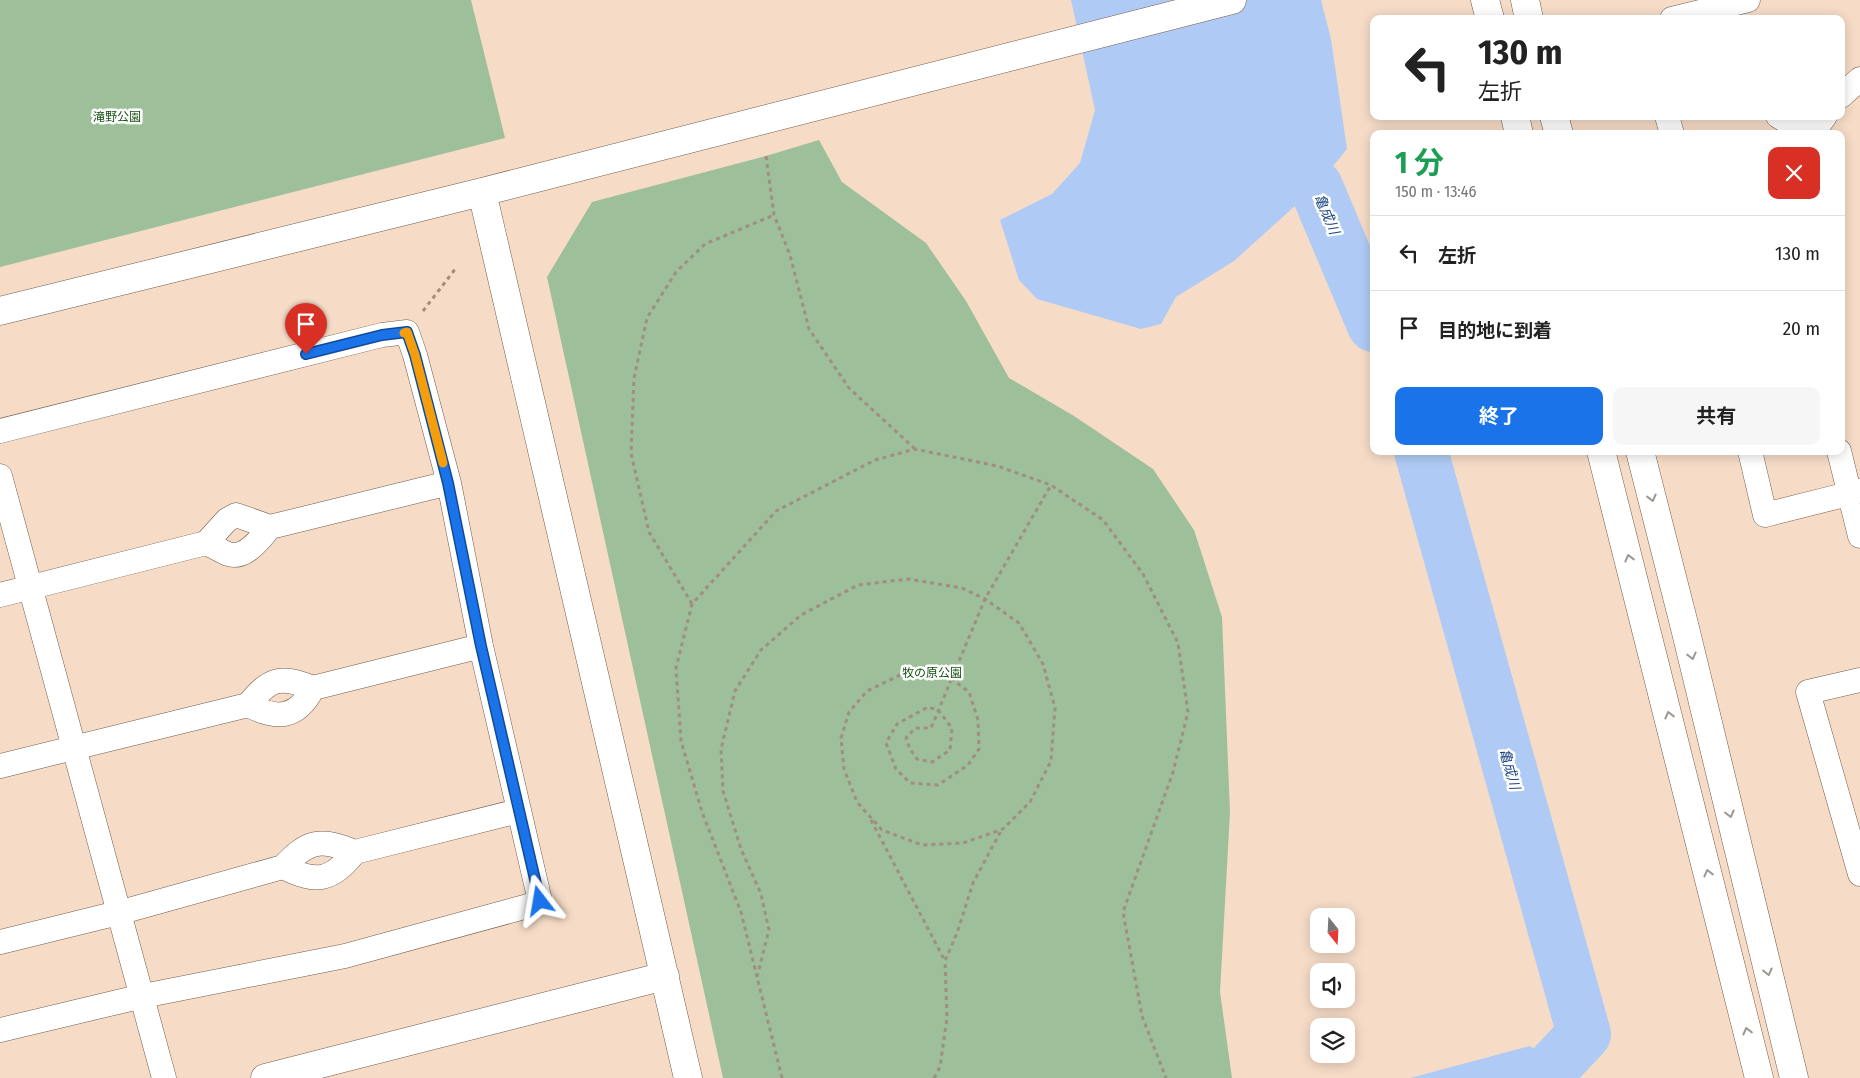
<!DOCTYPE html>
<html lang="ja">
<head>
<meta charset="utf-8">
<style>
	:root { --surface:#fff; --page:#f6f6f6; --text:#222; --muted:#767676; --line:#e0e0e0; --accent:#1a73e8 }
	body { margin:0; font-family:"Fira Sans Condensed","Noto Sans JP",sans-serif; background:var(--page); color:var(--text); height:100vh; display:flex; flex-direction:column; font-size:19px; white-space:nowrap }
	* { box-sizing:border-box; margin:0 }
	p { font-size:16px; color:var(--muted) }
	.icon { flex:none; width:28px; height:28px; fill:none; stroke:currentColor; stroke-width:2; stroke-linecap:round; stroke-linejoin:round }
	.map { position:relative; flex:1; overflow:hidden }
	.drawer { position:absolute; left:1370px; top:130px; width:475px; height:325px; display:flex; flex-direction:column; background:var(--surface); border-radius:10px; box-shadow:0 2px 12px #0003 }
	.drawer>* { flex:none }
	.hud { position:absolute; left:1370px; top:15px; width:475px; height:105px; border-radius:10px; box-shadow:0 2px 12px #0003; background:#fff; color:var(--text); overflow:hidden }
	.needle { width:32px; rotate:162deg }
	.controls { position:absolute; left:1310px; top:908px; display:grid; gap:10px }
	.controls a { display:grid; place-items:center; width:45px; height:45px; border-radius:10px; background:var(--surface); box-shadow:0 2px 12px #0003; font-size:25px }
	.pin { position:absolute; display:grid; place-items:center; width:42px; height:42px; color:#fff; margin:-51px -21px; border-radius:50% 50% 50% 0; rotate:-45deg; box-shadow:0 0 5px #0007 }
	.pin .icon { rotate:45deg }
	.me { position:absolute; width:55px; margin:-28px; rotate:346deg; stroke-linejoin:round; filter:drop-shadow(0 0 4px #0008) }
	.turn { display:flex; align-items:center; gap:18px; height:105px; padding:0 25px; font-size:22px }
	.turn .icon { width:65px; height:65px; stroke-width:2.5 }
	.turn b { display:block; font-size:35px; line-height:42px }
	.round { display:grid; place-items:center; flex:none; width:52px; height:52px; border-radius:10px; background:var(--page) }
	.headline { display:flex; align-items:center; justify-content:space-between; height:85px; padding:0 25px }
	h1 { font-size:30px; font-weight:700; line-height:38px; color:#1e9e55 }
	.action { display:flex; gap:10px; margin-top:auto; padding:10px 25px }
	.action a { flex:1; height:58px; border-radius:10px; background:var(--accent); color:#fff; font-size:20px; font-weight:700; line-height:58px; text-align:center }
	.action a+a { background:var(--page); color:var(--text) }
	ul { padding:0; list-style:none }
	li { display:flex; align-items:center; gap:15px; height:75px; padding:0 25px; border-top:1px solid var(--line) }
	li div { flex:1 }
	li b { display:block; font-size:19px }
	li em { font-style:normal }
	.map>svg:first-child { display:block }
	.green { fill:#9dbf99 }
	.water { fill:#afcbf5 }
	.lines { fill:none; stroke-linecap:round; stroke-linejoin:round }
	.river { stroke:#afcbf5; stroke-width:54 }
	.street-casing { stroke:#715c49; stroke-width:25 }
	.secondary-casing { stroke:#715c49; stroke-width:29 }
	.path { stroke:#a08e7f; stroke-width:3; stroke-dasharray:4 4; stroke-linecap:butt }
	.street { stroke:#fff; stroke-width:24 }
	.secondary { stroke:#fff; stroke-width:28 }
	.oneway { stroke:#9e9894 }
	.route-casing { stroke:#114b97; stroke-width:12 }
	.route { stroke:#1a73e8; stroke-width:9 }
	.slow { stroke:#f59e0b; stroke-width:9 }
	.labels { text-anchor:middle; stroke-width:5; stroke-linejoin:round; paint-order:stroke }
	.park-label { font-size:12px; fill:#165211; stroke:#fff }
	.water-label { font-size:14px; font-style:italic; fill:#1e4785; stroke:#fff }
</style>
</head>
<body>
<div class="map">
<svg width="1860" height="1078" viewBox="0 0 1860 1078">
	<rect width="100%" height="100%" fill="#f6dcc7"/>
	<path class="green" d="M0 0H471L505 138 0 267Z
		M819 140 842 182 926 243 966 301 1009 378 1074 416 1153 469 1194 530 1222 617 1230 812 1220 992 1232 1078H723L547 277 592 202 766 156Z"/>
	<path class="water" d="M1071 0H1321L1331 39 1347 149 1316 187 1234 261 1176 297 1161 324 1141 329 1037 299 1019 280 1000 220 1052 194 1080 163 1095 110Z
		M1530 1046 1555 1065 1552 1078H1410Z"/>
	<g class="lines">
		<path class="river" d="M1255 145 1316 187 1374 325
			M1421 451 1584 1034 1555 1065 1552 1078"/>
		<defs>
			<path id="street" d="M1672 19 1748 0
				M1841 96 1860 79
				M1667 116 1672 134
				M1778 116 1808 134
				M1812 134 1825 116
				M0 431 382 335 407 332 415 355 449 483 481 646 540 901 528 906 345 956 143 996 0 1030
				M1750 451 1765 515 1860 491
				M1839 451 1860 536
				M0 476 164 1078
				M206 543C213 546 221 551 228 554 245 560 260 539 270 527
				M0 595 206 543 227 520 236 515 270 527 449 483
				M1860 680 1808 692 1860 874
				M248 705C277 720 297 719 313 688
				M0 766 248 705C270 678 280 675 313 688L481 646
				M355 852C321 838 308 840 283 867 317 884 331 881 355 852L518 811
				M0 942 118 913 283 867"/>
			<path id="secondary" d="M1485 0 1490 19
				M1525 0 1529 19
				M1515 116 1519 134
				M1554 116 1559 134
				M482 192 688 1078
				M0 311 482 192 1232 0
				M1601 451 1759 1078
				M1640 451 1685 628 1794 1078
				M265 1078 665 976"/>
		</defs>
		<use href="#street" class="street-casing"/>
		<use href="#secondary" class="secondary-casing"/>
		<path class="path" d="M766 156 774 215 790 255 809 329 849 388 915 449
			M423 311 456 268
			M692 604 649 532 631 453 634 378 647 318 676 272 705 244 774 215
			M871 820 945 961
			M757 977 769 930 761 894 741 849 723 791 721 749 735 691 761 650 801 615 858 585 908 579 962 588 985 599 1019 623 1043 664 1055 708 1051 761 1030 802 1003 829 963 843 922 845 882 830 857 802 844 769 841 738 849 712 867 691 900 675 935 672 952 679 969 692 978 720 979 749 968 765 938 785 910 783 896 769 886 743 897 724 928 707 938 710 952 728 950 750 932 762 917 759 910 749 906 738 915 728H931L985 599 1051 485
			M782 1078 741 912 702 812 681 741 676 668 692 604 776 511 875 460 915 449 997 466 1051 485 1103 520 1143 574 1178 643 1188 712 1173 772 1123 912 1142 1016 1166 1078
			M934 1078 940 1067 947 1018 945 961 957 933 973 883 1002 829"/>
		<use href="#street" class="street"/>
		<use href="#secondary" class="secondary"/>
	</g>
	<defs><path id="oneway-chevron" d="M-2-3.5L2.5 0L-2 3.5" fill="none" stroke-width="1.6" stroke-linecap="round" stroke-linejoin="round" transform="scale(1.25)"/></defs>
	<g class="oneway">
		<use href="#oneway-chevron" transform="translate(1652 498) rotate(76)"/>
		<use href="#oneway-chevron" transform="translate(1629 558) rotate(-104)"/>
		<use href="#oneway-chevron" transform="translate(1692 656) rotate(76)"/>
		<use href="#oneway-chevron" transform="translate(1669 715) rotate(-104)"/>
		<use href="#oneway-chevron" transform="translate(1730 814) rotate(76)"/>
		<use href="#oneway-chevron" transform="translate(1708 873) rotate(-104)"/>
		<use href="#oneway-chevron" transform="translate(1768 972) rotate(76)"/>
		<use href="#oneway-chevron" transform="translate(1747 1031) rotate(-104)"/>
	</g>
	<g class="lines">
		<defs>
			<path id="route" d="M306 354 382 335 407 332 415 355 448 483 481 646 540 901"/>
		</defs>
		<use href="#route" class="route-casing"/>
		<use href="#route" class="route"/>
		<path class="slow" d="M404 333 407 332 415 355 443 463"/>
	</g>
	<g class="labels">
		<g class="park-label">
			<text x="117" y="121">滝野公園</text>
			<text x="932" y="677">牧の原公園</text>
		</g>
		<g class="water-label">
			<text transform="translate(1327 214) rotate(67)" y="5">亀成川</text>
			<text transform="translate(1510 769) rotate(74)" y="5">亀成川</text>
		</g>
	</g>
</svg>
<div class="controls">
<a><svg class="needle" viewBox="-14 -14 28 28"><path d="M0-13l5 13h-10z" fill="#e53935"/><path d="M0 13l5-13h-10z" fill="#767676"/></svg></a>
<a><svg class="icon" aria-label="sound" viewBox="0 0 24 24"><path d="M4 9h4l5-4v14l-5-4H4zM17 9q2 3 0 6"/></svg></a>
<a><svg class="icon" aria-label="layers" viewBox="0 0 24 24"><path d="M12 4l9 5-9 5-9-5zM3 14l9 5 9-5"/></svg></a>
</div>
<div class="pin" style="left:306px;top:354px;background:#d93025"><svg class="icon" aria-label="arrive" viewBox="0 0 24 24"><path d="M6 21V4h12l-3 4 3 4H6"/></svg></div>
<svg class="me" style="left:540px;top:901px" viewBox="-20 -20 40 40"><path d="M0-17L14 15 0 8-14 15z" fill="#1a73e8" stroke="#fff" stroke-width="4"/></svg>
<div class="hud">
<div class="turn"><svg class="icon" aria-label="left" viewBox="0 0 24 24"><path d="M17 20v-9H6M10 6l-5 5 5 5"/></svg><div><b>130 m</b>左折</div></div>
</div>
<section class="drawer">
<div class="headline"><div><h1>1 分</h1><p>150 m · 13:46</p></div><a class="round" style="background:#d93025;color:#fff"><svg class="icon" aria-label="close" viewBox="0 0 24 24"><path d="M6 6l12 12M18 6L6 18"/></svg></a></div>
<ul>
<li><svg class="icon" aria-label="left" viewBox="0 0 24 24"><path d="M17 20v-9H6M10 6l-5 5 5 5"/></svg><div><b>左折</b></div><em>130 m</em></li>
<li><svg class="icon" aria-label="arrive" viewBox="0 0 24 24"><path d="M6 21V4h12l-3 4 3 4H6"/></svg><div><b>目的地に到着</b></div><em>20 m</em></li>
</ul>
<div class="action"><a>終了</a><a>共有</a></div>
</section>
</div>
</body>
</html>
